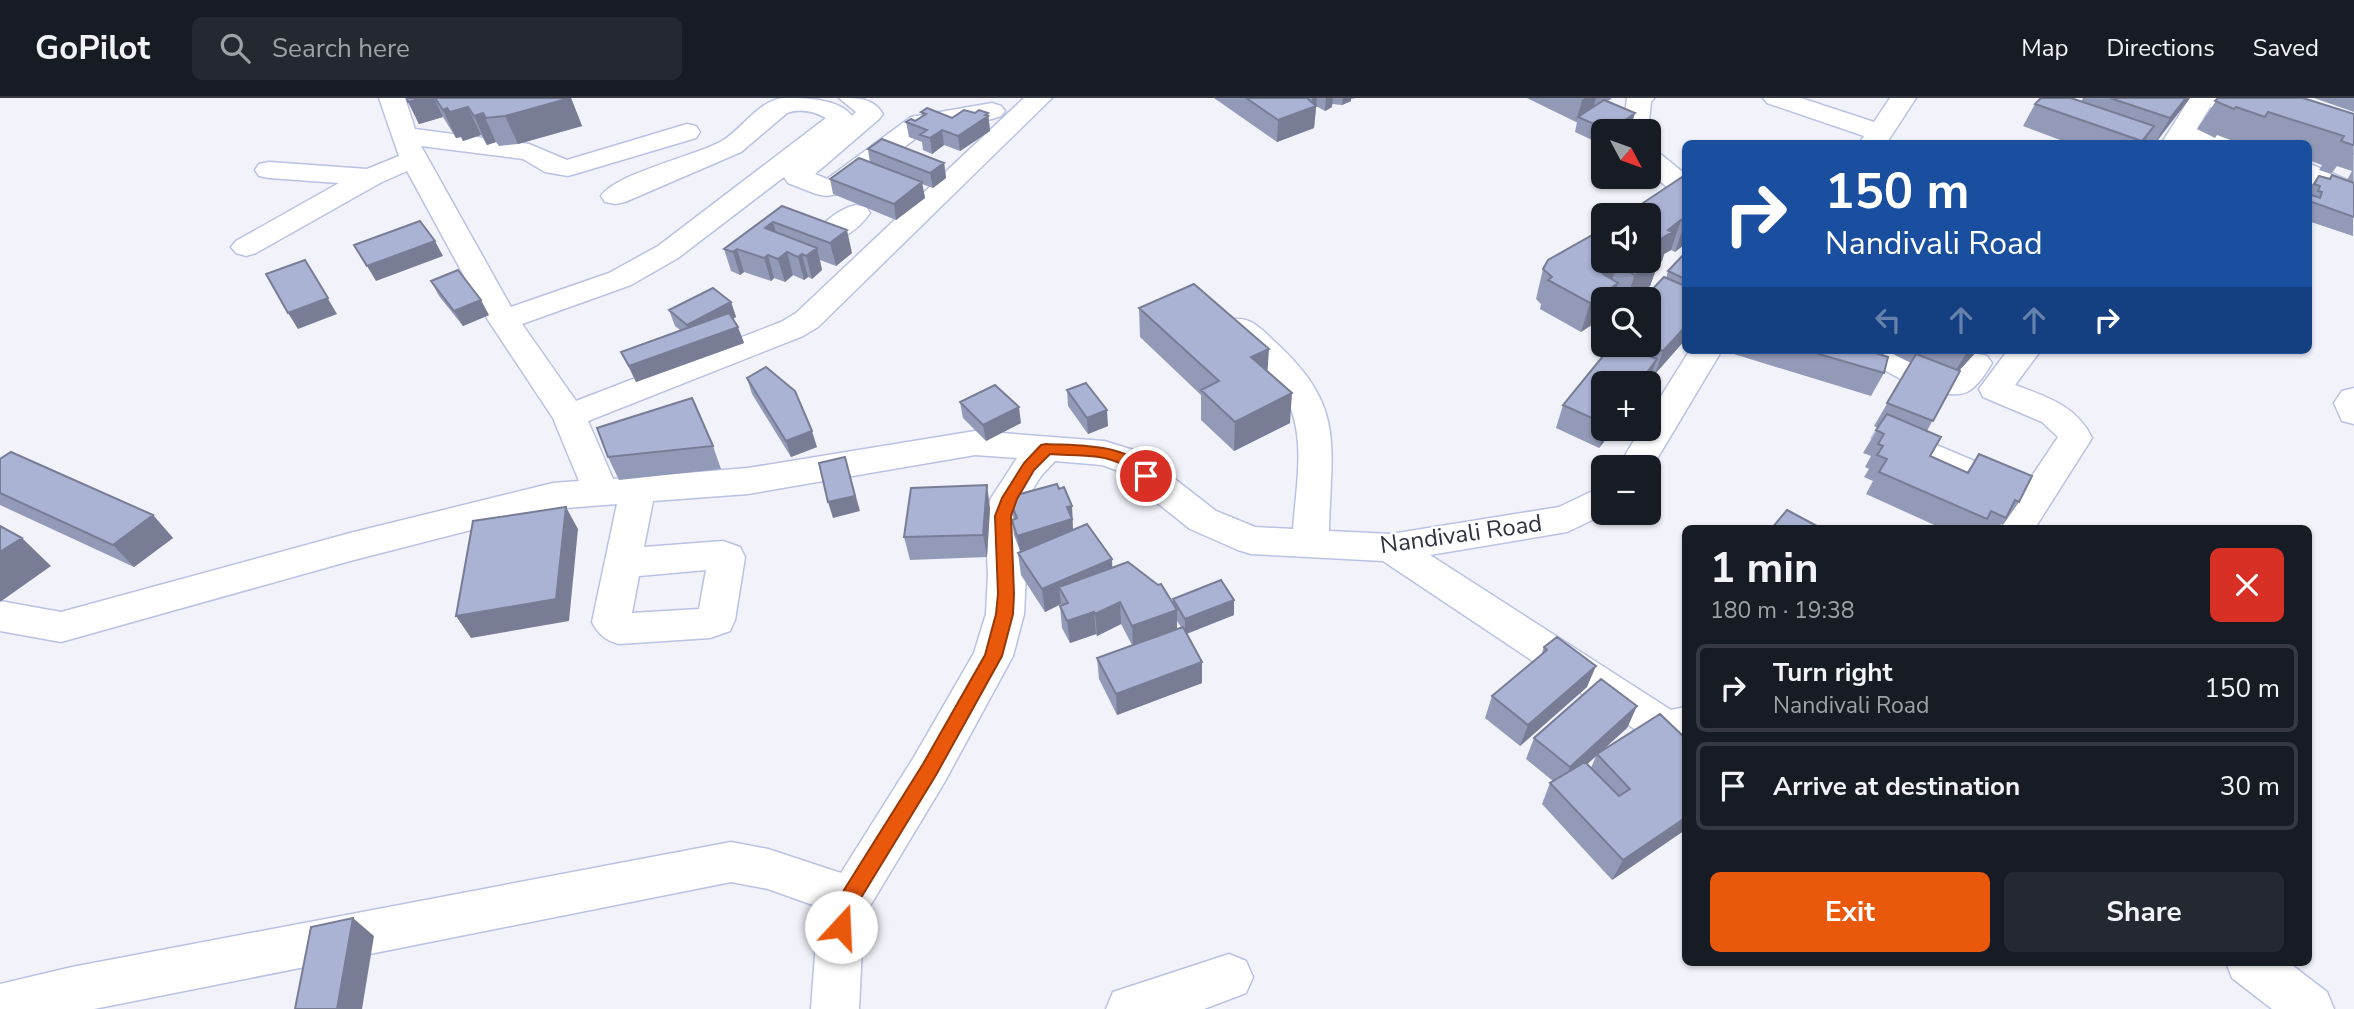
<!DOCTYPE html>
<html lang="en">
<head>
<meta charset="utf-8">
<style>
	:root { --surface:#171b24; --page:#242831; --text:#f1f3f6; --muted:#9ea1a6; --line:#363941; --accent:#ea580c }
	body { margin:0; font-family:"Nunito Sans",sans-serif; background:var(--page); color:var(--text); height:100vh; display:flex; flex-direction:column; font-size:26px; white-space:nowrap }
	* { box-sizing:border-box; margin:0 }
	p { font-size:23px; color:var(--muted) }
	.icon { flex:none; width:38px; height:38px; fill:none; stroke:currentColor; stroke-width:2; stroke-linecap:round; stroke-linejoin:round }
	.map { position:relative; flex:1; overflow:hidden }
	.sheet { position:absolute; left:1682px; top:427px; width:630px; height:441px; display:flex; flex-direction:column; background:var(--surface); border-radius:10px; box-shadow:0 2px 5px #0004 }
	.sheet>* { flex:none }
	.guide { position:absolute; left:1682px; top:42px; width:630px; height:214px; border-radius:10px; box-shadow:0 2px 5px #0004; background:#1a4fa0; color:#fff; overflow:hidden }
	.needle { width:46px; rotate:131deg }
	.fabs { position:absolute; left:1591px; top:21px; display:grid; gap:14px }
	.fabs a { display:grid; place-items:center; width:70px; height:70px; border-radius:10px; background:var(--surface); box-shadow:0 2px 5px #0004; font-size:35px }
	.pin { position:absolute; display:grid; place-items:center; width:60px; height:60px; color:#fff; margin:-30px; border:4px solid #fff; border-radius:50%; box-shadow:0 2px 7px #0007 }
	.me { position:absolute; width:77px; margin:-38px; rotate:20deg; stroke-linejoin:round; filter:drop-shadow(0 0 5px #0008) }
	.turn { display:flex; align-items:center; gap:24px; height:147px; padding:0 28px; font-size:32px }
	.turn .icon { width:91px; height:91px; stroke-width:2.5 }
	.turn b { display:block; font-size:49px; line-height:60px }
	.lanes { display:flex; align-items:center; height:66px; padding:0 28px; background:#0003; justify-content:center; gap:35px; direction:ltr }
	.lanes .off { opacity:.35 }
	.round { display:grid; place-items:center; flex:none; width:74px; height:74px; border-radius:10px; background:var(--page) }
	.headline { display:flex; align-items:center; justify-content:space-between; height:119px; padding:0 28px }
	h1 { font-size:42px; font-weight:700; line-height:52px }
	.button { display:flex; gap:14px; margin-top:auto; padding:14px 28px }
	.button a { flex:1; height:80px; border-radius:10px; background:var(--accent); color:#fff; font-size:28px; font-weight:700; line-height:80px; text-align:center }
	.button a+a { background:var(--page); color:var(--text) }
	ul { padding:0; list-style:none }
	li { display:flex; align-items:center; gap:21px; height:88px; margin:0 14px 10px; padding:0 14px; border:4px solid var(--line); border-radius:10px }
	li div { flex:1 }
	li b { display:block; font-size:26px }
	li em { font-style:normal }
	header { display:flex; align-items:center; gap:42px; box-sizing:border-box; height:98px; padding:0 35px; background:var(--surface); border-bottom:2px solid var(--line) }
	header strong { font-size:33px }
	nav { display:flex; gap:38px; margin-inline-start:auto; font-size:24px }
	.search { width:490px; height:63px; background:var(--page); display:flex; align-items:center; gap:18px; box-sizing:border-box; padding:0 24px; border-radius:10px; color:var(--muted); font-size:26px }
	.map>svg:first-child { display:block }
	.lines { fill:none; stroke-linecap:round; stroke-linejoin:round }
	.minor-casing { stroke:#bac2e4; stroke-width:3 }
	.minor { fill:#fff; fill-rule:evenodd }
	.wall { fill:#939ab7; fill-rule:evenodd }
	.shaded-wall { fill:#787d95 }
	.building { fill:#abb3d5; stroke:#787d95; stroke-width:2 }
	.route { fill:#ea580c; stroke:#983908; stroke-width:2 }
	.labels { text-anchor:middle; stroke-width:5; stroke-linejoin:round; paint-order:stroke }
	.street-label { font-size:24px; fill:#2f3240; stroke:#fff }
</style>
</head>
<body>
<header>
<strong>GoPilot</strong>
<div class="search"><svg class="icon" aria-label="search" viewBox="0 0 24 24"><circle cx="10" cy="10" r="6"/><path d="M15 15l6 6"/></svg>Search here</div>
<nav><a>Map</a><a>Directions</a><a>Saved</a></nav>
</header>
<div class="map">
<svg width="2354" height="911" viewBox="0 0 2354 911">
	<rect width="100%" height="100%" fill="#f1f2fa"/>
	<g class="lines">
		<defs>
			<path id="minor" d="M379 0H405L415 31 529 46 567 62 687 26 696 28 700 34 696 40 568 78 545 74 523 61 421 48 511 209 609 175 658 148 826 20C813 13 801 10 787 15L741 54 625 104 615 106 605 104 601 98C617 75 695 58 722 43 742 31 758 3 783 0 804 0 838 0 852 18L856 14 839 0C859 0 873 0 883 16L879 21 815 76 827 81 911 19 992 5 1001 8 1005 13 1001 18 992 21 928 31 844 95 826 98 816 96 788 85 784 79 678 160 631 187 522 226 576 303 781 224 796 215 1024 0H1052L818 229 803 238 588 323 613 381 748 370 975 333 1104 343 1140 354 1216 413 1255 429 1293 431C1297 375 1311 321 1269 275 1255 259 1235 247 1223 229L1228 222C1249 217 1259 229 1273 242 1346 308 1331 344 1329 433L1391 436 1559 409 1603 388V415H1607L1567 434 1430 457 1671 612 1685 609V643L1666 647 1651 642 1383 463 1251 456 1238 452 1190 431 1116 372 1102 367 1055 363 1041 378 1026 402 1021 418 1026 476 1024 516 1013 558 944 685 870 808 863 829 859 911H811L817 829 824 811 768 791 731 784 94 911H0V886L72 869 731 744 768 751 841 775 914 659 974 555 986 516 988 476 985 418 991 400 1017 360 975 357 748 396 653 403 644 449 723 443 740 449 745 459 735 522 730 533 710 540 619 546C605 542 599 537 592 524L617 406 553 411 350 463 61 544 0 533V503L61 514 350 435 553 385 579 383 553 320 488 222 407 73 380 85 256 155 246 158 236 155 231 149 236 143 339 85 269 80 259 78 255 72 259 66 269 64 367 71 399 58ZM706 472 699 511 632 515 639 478Z
				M1627 0H1654L1651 4 1648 34 1623 33Z
				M1763 0H1801L1874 24 1890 0H1916L1886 46H1859L1864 38 1767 5Z
				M2190 0H2233L2354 38V55L2210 9 2198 29 2232 40 2236 46 2189 43 2188 46H2161Z
				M1648 52 1658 54 1685 76V97L1675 95 1648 74Z
				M2308 65 2354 85V102L2308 85Z
				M856 107 866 109 870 115C859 131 838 147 819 142L815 136C824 123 841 110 856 107Z
				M1690 252H1722L1648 376V369H1618L1641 331H1648V319Z
				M1861 252H1901L1946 276C1964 265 1961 251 1987 258L1992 265C1986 275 1978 288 1967 294 1942 305 1875 273 1861 252Z
				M2008 252H2041L2015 287C2047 299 2077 308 2092 340L2035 430H1999L2015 405 2000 402 1877 348 1872 340 1877 332 1889 328 1901 332 2024 384 2026 387 2058 339 2042 324 1983 299 1979 291Z
				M2354 290V326L2342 323 2334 305 2342 293Z
				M1229 856 1246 863 1253 879 1246 895 1204 911H1106L1113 894Z
				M2226 864H2288L2327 894 2334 911H2272L2232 880Z"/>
		</defs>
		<use href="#minor" class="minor-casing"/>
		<use href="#minor" class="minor"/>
	</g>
	<path class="wall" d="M407 0H571L582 28 518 46 499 48 496 44 487 47 481 37 463 43 461 39 456 40 443 19 419 26Z
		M1214 0H1356L1351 1V3L1342 7 1332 6V9L1325 13 1316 8 1314 30 1277 44Z
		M1527 0H1612L1608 3 1635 15 1630 30 1626 33H1603V47L1575 34 1577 24H1576Z
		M2083 0H2190L2155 46H2071L2023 28 2035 6 2081 4Z
		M2218 0 2354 16 2353 138 2308 123V92L2319 78 2329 81 2332 77 2347 82 2352 73 2337 68 2331 76 2319 72 2322 67 2308 62V46H2257L2249 43 2246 46H2241L2217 37 2215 40 2197 31Z
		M2314 0H2354V14Z
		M921 14 952 20 975 15H988L990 33 960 53 944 47 932 56 923 52 922 44 909 39 906 24 915 23 922 18Z
		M868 51 944 65 946 80 933 90 922 86 925 100 896 122 833 96 830 81 870 65Z
		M1685 71V146L1675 154 1671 152 1664 156 1662 163 1658 166 1650 188 1646 190 1645 194 1633 201H1617L1613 199V201H1603V225L1595 231 1590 228 1581 234 1540 211 1541 206 1536 201 1543 171 1648 117 1681 80 1684 72Z
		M782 108 852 155 836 168 820 162 822 172 812 181 808 179 804 182 793 177 785 184 774 180 771 183 744 174 740 177 731 173 724 151Z
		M1685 155V242L1655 276 1652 275 1649 284 1603 285V331H1614L1599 350 1556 330 1563 307 1608 252 1609 247H1648L1668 173Z
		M431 183 489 217 463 228 439 198Z
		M731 204 736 219 733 221 744 245 636 284 621 254 680 232 675 228 669 212Z
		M1139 210 1267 273 1290 325 1234 353 1201 322V297L1140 239Z
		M1725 252H1877L1876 255 1884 275 1871 298 1724 253Z
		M1885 252H1978L1959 273 1927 333 1930 358 1967 374 1979 356 2019 404 2003 427 2001 426 1998 430H1941L1866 396 1873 383 1864 379 1869 371 1865 369 1871 358 1863 355 1878 330 1874 328 1911 265Z
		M747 280 817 349 791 359 752 296Z
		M1067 292 1108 328 1088 336 1068 308Z
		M960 304 1021 325 986 343 963 320Z
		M713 348 721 371 619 382 608 359Z
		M0 361 153 417 173 440 134 469 0 407Z
		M1059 391 1072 408 1073 432 1112 469 1173 505V501L1234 517 1187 536 1202 585 1117 617 1099 581 1097 560 1132 547 1121 526 1097 538 1096 536 1070 545 1062 530 1060 508 1061 506 1045 514 1021 477 1018 455 1031 450 1020 453 1014 437 1012 422 1014 421 1011 414 1009 399ZM1177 523 1181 529 1177 531Z
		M990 410 987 459 910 462 904 439Z
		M1544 549 1587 589 1520 648 1485 620 1492 598 1541 557Z
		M1637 608 1627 630 1600 654 1685 732 1612 782 1542 706 1550 685 1553 683 1526 661 1534 640ZM1596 658 1591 670 1587 666Z"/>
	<path class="shaded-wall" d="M422 0H434L443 19 419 26 408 4Z
		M476 0 469 12 481 37 463 43 447 10 461 39 456 40 443 12Z
		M571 0 582 28 518 46 505 18Z
		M1312 0H1317L1314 30 1277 44 1278 22 1311 10Z
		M1326 0H1333L1332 9 1325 13Z
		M1343 0H1351V3L1342 7Z
		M1585 0H1596L1593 11 1578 19 1576 24 1582 2Z
		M2186 0H2190L2154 46 2170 20Z
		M483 15 496 44 487 47 474 18Z
		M988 15 990 33 960 53 958 38Z
		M1635 15 1630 30 1626 33H1610Z
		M2154 28 2143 46H2140L2142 43Z
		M942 32 944 47 932 56 930 40Z
		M944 65 946 80 933 90 930 75Z
		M922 84 925 100 896 122 894 106Z
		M1681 122 1671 152 1664 156 1662 163 1658 166 1650 188 1646 190 1645 194 1633 201H1627L1639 163 1649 168 1657 143 1668 132Z
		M773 124 779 146 765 130Z
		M1685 124V146L1675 154Z
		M847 132 852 155 836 168 830 145Z
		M1654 142 1648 159V146Z
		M435 143 443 158 376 183 367 168Z
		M817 150 822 172 812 181 806 158Z
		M737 151 744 174 740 177 733 154Z
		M787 154 793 177 785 184 778 161Z
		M802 156 808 179 804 182 798 159Z
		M768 157 774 180 771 183 764 160Z
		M1617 167 1609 191 1618 185 1613 201H1604L1599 198 1590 228 1581 234 1590 205 1603 176Z
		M314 177 337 216 298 231 288 215Z
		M481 202 489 217 463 228 454 213Z
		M731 204 736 219 693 242 687 227Z
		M1603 205V225L1595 231Z
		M738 229 744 245 636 284 629 268Z
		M1685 229V242L1655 276 1663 253Z
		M1269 251 1267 280 1251 259Z
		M1968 252H1978L1949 283 1967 254Z
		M1657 261 1648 285H1639Z
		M1292 295 1290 325 1234 353 1235 324Z
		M1019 309 1021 325 986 343 983 327Z
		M1107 312 1108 328 1088 336 1087 320Z
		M1606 331H1614L1599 350Z
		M812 333 817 349 791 359 786 343Z
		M845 359 860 413 833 420 828 404Z
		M987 387 990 410 987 459 983 437Z
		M1072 408 1073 436 1020 453 1017 438 1067 409Z
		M566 409 578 431 569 523 471 540 456 518Z
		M153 417 173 440 134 469 113 447Z
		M22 440 51 468 0 504V454Z
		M1112 461 1113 484 1059 489 1061 506 1045 514 1042 491Z
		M1234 502V517L1185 536V521Z
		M1120 504 1121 526 1097 538 1095 516Z
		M1177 512V534L1133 550 1132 528Z
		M1094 514 1096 536 1070 545 1067 523Z
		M1202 564V585L1117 617 1116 596Z
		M1596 568 1587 589 1520 648 1528 627Z
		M1637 608 1627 630 1561 690 1570 669Z
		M1685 720V732L1612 782 1623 762Z
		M353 820 374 838 362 911H337Z"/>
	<path class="building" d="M407 0H422L408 4Z
		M435 0H570L505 18 486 20 483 15 474 18 468 9 450 14 447 10 443 12Z
		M1246 0H1307L1316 8 1278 22Z
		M2041 0H2071L2154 28 2142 43 2035 6Z
		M2110 0H2186L2170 20Z
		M2218 0H2303L2354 16V46L2353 47 2341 43 2344 38 2268 14 2265 19 2236 9 2234 11 2215 3Z
		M1604 2 1635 15 1610 33 1578 19Z
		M927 10 952 20 964 12 975 15 979 12 988 15 985 17 988 18 958 38 942 32 930 40 920 37 927 32 906 24 911 21 915 23 926 16 921 14Z
		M882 41 944 65 930 75 868 51Z
		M859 60 922 84 894 106 830 81Z
		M1685 77V124L1681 122 1668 132 1672 134 1657 143 1654 142 1648 146V117H1625Z
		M2332 77 2354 85V119L2309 103 2312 97 2320 100 2322 94 2318 93 2320 88 2314 86 2319 78 2330 81Z
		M782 108 847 132 830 145 773 124 765 130 817 150 806 158 802 156 798 159 787 154 778 161 768 157 764 160 737 151 733 154 724 151Z
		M420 123 435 143 367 168 354 147Z
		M1603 131V163H1648V152L1660 158 1652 164 1655 165 1635 177 1617 167 1603 176 1618 185 1608 192 1613 194 1604 201 1599 198 1590 205 1548 182 1552 179 1543 171 1548 162Z
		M1685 155V181L1668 173Z
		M305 162 328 200 288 215 266 176Z
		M458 172 481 202 454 213 431 183Z
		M1664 179 1685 188V229L1663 253 1648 247V201H1643Z
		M1194 186 1269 251 1251 259 1292 295 1235 324 1201 292 1219 283 1139 210Z
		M713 190 731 204 687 227 669 212Z
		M729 215 738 229 629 268 621 254Z
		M1612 247H1622L1657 261 1639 285H1603V325L1563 307Z
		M1805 252H1877L1876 255 1888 259 1884 275Z
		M1916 256 1960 273 1933 323 1887 305Z
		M766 269 795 293 812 333 786 343 747 280Z
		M1086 285 1107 312 1087 320 1067 292Z
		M995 287 1019 309 983 327 960 304Z
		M692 300 713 348 608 359 597 330Z
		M1887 316 1941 339 1930 358 1968 375 1979 356 2032 378 2019 404 2015 402 2006 420 1991 413 1987 421 1879 374 1887 361 1877 357 1883 348 1878 346 1884 336 1876 332Z
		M11 354 153 417 113 447 0 395V361Z
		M845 359 855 398 828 404 819 365Z
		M1057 386 1059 391 1064 389 1072 408 1067 409 1072 421 1017 438 1012 422 1017 420 1009 399Z
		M987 387 983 437 904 439 911 390Z
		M566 409 556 501 456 518 473 423Z
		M1787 412 1817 428 1815 430H1772Z
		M1087 426 1112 461 1042 491 1018 455Z
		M0 428 22 440 0 454Z
		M1128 464 1158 487 1161 486 1177 512 1132 528 1120 504 1095 516 1094 514 1067 523 1060 508 1068 505 1059 489Z
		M1221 482 1234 502 1185 521 1173 501Z
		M1183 529 1202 564 1116 596 1097 560Z
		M1557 539 1596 568 1528 627 1492 598 1547 552 1544 549Z
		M1601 581 1637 608 1570 669 1534 640Z
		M1660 616 1685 640V720L1623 762 1550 685 1585 664 1619 698 1630 691 1597 656Z
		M353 820 337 911H295L311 829Z"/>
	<path class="route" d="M1046 346C1082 348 1131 345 1154 378L1146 383C1137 380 1132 372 1123 367 1103 355 1073 358 1050 356L1034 372 1017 401 1011 418 1014 496 1013 516 1002 558 936 677 859 803 848 836 841 838 833 836 831 829 844 792 923 666 985 557 996 516 998 496 995 418 1002 400 1024 365 1041 347Z"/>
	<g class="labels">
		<g class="street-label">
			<text transform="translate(1461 436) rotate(-8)" y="8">Nandivali Road</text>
		</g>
	</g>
</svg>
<div class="fabs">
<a><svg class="needle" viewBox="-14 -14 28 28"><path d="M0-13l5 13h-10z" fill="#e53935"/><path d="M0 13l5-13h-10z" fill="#9ea1a6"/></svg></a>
<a><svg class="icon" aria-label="sound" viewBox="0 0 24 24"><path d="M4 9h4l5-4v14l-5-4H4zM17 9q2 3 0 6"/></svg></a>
<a><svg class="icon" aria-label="search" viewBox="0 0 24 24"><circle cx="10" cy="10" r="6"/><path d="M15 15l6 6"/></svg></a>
<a>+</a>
<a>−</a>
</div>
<div class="pin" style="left:1146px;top:378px;background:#d93025"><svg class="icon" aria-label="arrive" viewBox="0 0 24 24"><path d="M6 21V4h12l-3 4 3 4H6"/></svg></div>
<svg class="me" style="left:841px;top:829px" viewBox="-20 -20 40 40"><circle r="19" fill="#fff"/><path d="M0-13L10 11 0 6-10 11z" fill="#ea580c"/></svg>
<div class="guide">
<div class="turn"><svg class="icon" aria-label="right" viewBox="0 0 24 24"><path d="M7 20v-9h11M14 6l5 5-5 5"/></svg><div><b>150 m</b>Nandivali Road</div></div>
<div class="lanes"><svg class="icon off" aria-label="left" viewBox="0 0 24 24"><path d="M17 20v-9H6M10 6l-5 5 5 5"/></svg><svg class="icon off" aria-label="ahead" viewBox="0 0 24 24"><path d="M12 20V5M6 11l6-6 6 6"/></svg><svg class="icon off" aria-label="ahead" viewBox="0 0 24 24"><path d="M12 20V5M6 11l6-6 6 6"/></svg><svg class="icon" aria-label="right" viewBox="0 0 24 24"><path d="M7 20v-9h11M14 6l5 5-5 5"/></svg></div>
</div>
<section class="sheet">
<div class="headline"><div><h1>1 min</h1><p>180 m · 19:38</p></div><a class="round" style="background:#d93025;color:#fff"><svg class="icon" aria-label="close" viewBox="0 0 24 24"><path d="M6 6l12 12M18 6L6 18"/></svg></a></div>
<ul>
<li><svg class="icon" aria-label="right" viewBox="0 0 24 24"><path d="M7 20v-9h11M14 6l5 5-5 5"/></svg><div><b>Turn right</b><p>Nandivali Road</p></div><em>150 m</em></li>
<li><svg class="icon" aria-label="arrive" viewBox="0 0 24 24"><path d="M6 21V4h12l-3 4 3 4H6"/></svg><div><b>Arrive at destination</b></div><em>30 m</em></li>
</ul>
<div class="button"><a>Exit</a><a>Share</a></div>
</section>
</div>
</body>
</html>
